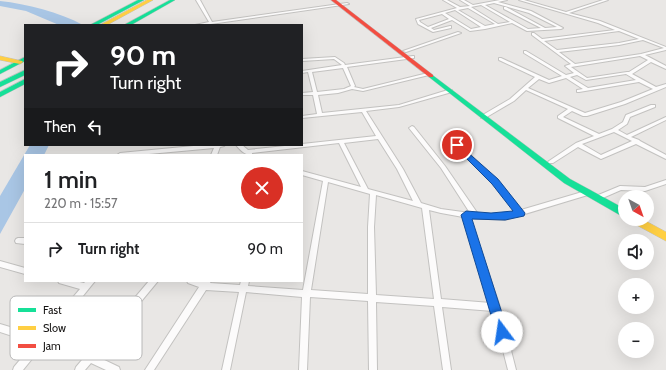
<!DOCTYPE html>
<html lang="en">
<head>
<meta charset="utf-8">
<style>
	:root { --surface:#fff; --page:#f6f6f6; --text:#202124; --muted:#757577; --line:#e0e0e0 }
	body { margin:0; font-family:Cabin,sans-serif; background:var(--page); color:var(--text); height:100vh; display:flex; flex-direction:column; font-size:15px; white-space:nowrap }
	* { box-sizing:border-box; margin:0 }
	p { font-size:13px; color:var(--muted) }
	.icon { flex:none; width:22px; height:22px; fill:none; stroke:currentColor; stroke-width:2; stroke-linecap:round; stroke-linejoin:round }
	.map { position:relative; flex:1; overflow:hidden }
	.panel { position:absolute; left:24px; top:154px; width:279px; height:128px; display:flex; flex-direction:column; background:var(--surface); border-radius:0px; box-shadow:0 4px 16px #0002 }
	.panel>* { flex:none }
	.guide { position:absolute; left:24px; top:24px; width:279px; height:122px; border-radius:0px; box-shadow:0 4px 16px #0002; background:#202124; color:#fff; overflow:hidden }
	.needle { width:26px; rotate:140deg }
	.fabs { position:absolute; left:618px; top:190px; display:grid; gap:8px }
	.fabs a { display:grid; place-items:center; width:36px; height:36px; border-radius:50%; background:var(--surface); box-shadow:0 4px 16px #0002; font-size:20px }
	.pin { position:absolute; display:grid; place-items:center; width:34px; height:34px; color:#fff; margin:-17px; border:2px solid #fff; border-radius:50%; box-shadow:0 1px 4px #0007 }
	.me { position:absolute; width:44px; margin:-22px; rotate:346deg; stroke-linejoin:round; filter:drop-shadow(0 0 3px #0008) }
	.turn { display:flex; align-items:center; gap:14px; height:84px; padding:0 20px; font-size:18px }
	.turn .icon { width:52px; height:52px; stroke-width:2.5 }
	.turn b { display:block; font-size:28px; line-height:34px }
	.then { display:flex; align-items:center; height:38px; padding:0 20px; background:#0003; gap:8px; font-size:15px }
	.round { display:grid; place-items:center; flex:none; width:42px; height:42px; border-radius:21px; background:var(--page) }
	.head { display:flex; align-items:center; justify-content:space-between; height:68px; padding:0 20px }
	h1 { font-size:24px; font-weight:600; line-height:30px }
	ul { padding:0; list-style:none }
	li { display:flex; align-items:center; gap:12px; height:52px; padding:0 20px; border-top:1px solid var(--line) }
	li div { flex:1 }
	li b { display:block; font-size:15px }
	li em { font-style:normal }
	.map>svg:first-child { display:block }
	.water { fill:#a9c6e5 }
	.lines { fill:none; stroke-linecap:round; stroke-linejoin:round }
	.street-casing { stroke:#c3c2c0; stroke-width:2 }
	.fast-casing { stroke:#c3c2c0; stroke-width:1 }
	.slow-casing { stroke:#c3c2c0; stroke-width:1 }
	.jam-casing { stroke:#c3c2c0; stroke-width:1 }
	.street { fill:#fcfbfb; fill-rule:evenodd }
	.fast { fill:#16e098; fill-rule:evenodd }
	.slow { fill:#ffcf43; fill-rule:evenodd }
	.jam { fill:#f24e42; fill-rule:evenodd }
	.route { fill:#1a73e8; stroke:#114b97 }
	.key { fill:#fff; stroke:#b8b8b8; stroke-width:1 }
	.key-label { font-size:11px; fill:#141211 }
</style>
</head>
<body>
<div class="map">
<svg width="666" height="370" viewBox="0 0 666 370">
	<rect width="100%" height="100%" fill="#e9e7e5"/>
	<path class="water" d="M0 1C27 4 59 12 83 25H59L26 11 0 6Z
		M30 145H49L44 155H25V189L0 234V196Z"/>
	<g class="lines">
		<defs>
			<path id="street" d="M196 0H200L212 22 347 3 349 4 204 25H195L209 22Z
				M443 0H447L460 7 470 6 460 0H464L473 5 500 0H507L498 2 531 11 563 28 561 29 527 31 512 23 485 29 470 31 452 20 431 28 434 30 450 26H451V28L433 32 418 24 416 19 457 8ZM494 3 529 13 557 27 545 28 506 7H504V9L541 28 528 29 485 5ZM481 5 510 22 498 24 471 7ZM468 8 495 24 485 26 458 10ZM455 10 481 27 471 29 445 13ZM442 14 449 19 428 27 420 22 419 20Z
				M519 0H524L566 12 603 0H608L569 13 600 21 666 47V50L645 55 666 66V69L651 62 632 74 656 87 666 84V87L625 104 587 116H583L572 111 563 117 599 134 612 129 623 122 626 115 651 105H655V107L630 117 627 124 618 130 627 135 666 117V120L631 137 639 140 640 141 666 155V159L636 144 601 159 578 147 553 163H549L548 162 549 161 576 143 594 136 558 118V116L568 109 526 90 514 101 485 118H481V116L510 99 535 77 499 60V58H501L549 80 562 76 524 53V51H526L566 75 574 73 565 66 571 64 532 35V33H534L542 39 615 30 598 23ZM619 31 639 39 619 43 557 50 544 41ZM643 40 664 48 641 54 575 64 559 52 619 45ZM640 56 648 60 629 72H627L587 78 571 67ZM626 74 636 80 588 88 570 77 577 75 586 80ZM566 78 583 89 577 90V92H579L639 82 653 89 621 102 585 113 528 88 539 79 549 83ZM614 132 632 141 601 155 582 144Z
				M458 32 461 33 406 52 403 51Z
				M413 56H414V58L347 67 355 86 354 87 363 89 428 73 430 74 429 75 363 91 352 89 338 93 318 95 322 113 399 105 448 90H452V92L399 107 366 111 403 169 421 203 441 209 470 213 441 168 409 128 412 126 414 127 445 166 478 214H505L515 211 493 184 454 145 455 144H459L497 180 521 210 589 190 592 192 591 194 505 220 470 218 500 307 516 370H508L493 311 442 307 451 370H443L434 306 376 302 377 370H369L368 301 310 297 307 370H299L302 297 246 292 230 370H222L239 292 206 290 154 370H145L199 287 188 283 187 281H211L210 283 240 285 241 281H249L248 286 303 290 323 181 302 175V171L361 187 339 143 252 153V155C245 155 241 151 236 145H242L248 150 294 145H302V144L376 136 362 112 302 118V116L317 114 313 95H302V93L313 92 308 72 302 73V71L342 65 334 59 302 61V59L335 57 344 63 345 65ZM343 68 351 86 344 89 317 92 312 72ZM378 139 397 169 413 201 368 189 344 143ZM328 182 370 194 368 227V294L311 290ZM376 195 422 208 434 299 376 295 374 227ZM429 210 441 213 463 217 491 303 441 299Z
				M204 145H225L224 146 220 147 217 155H211L214 148 138 155H117L120 153Z
				M666 180V184L645 191 621 190 598 200H596L595 198 596 196 620 186 645 187Z
				M18 238H25V244L16 243 15 241 16 239Z
				M0 261 25 268V274L0 267Z
				M58 281H75L84 283 86 281H95L23 370H13L14 367 34 343 0 332V324L40 336 80 289 59 283Z
				M149 281H158L96 356 119 367 120 370H106L91 363 85 370H75L76 367Z"/>
			<path id="fast" d="M138 0H144L97 25H90Z
				M170 0H175L131 25H124Z
				M25 57V61L0 74V70Z
				M25 70V75L0 87V82Z
				M431 74 570 179 625 209V218L564 183 429 77V75Z
				M25 79V84L0 97V92Z"/>
			<path id="slow" d="M147 0H153L107 25H100Z
				M0 56 22 61 23 62 20 64 0 60Z
				M629 219H642L666 232V241L631 222Z"/>
			<path id="jam" d="M331 0H336L433 75V77H429Z"/>
		</defs>
		<use href="#street" class="street-casing"/>
		<use href="#fast" class="fast-casing"/>
		<use href="#slow" class="slow-casing"/>
		<use href="#jam" class="jam-casing"/>
		<use href="#street" class="street"/>
		<use href="#fast" class="fast"/>
		<use href="#slow" class="slow"/>
		<use href="#jam" class="jam"/>
	</g>
	<path class="route" d="M457 143 498 179 525 213 524 216 505 220 472 219 508 332 506 337 502 339 497 337 496 332 461 215 466 211 491 213 513 211 492 184 455 147V144Z"/>
	<rect x="10" y="296" width="132" height="64" rx="6" class="key"/>
	<rect x="18" y="308" width="18" height="4" fill="#16e098"/>
	<rect x="18" y="326" width="18" height="4" fill="#ffcf43"/>
	<rect x="18" y="344" width="18" height="4" fill="#f24e42"/>
	<g class="key-label">
		<text x="43" y="314">Fast</text>
		<text x="43" y="332">Slow</text>
		<text x="43" y="350">Jam</text>
	</g>
</svg>
<div class="fabs">
<a><svg class="needle" viewBox="-14 -14 28 28"><path d="M0-13l5 13h-10z" fill="#e53935"/><path d="M0 13l5-13h-10z" fill="#757577"/></svg></a>
<a><svg class="icon" aria-label="sound" viewBox="0 0 24 24"><path d="M4 9h4l5-4v14l-5-4H4zM17 9q2 3 0 6"/></svg></a>
<a>+</a>
<a>−</a>
</div>
<div class="pin" style="left:457px;top:145px;background:#d93025"><svg class="icon" aria-label="arrive" viewBox="0 0 24 24"><path d="M6 21V4h12l-3 4 3 4H6"/></svg></div>
<svg class="me" style="left:502px;top:332px" viewBox="-20 -20 40 40"><circle r="19" fill="#fff"/><path d="M0-13L10 11 0 6-10 11z" fill="#1a73e8"/></svg>
<div class="guide">
<div class="turn"><svg class="icon" aria-label="right" viewBox="0 0 24 24"><path d="M7 20v-9h11M14 6l5 5-5 5"/></svg><div><b>90 m</b>Turn right</div></div>
<div class="then">Then<svg class="icon" aria-label="left" viewBox="0 0 24 24"><path d="M17 20v-9H6M10 6l-5 5 5 5"/></svg></div>
</div>
<section class="panel">
<div class="head"><div><h1>1 min</h1><p>220 m · 15:57</p></div><a class="round" style="background:#d93025;color:#fff"><svg class="icon" aria-label="close" viewBox="0 0 24 24"><path d="M6 6l12 12M18 6L6 18"/></svg></a></div>
<ul>
<li><svg class="icon" aria-label="right" viewBox="0 0 24 24"><path d="M7 20v-9h11M14 6l5 5-5 5"/></svg><div><b>Turn right</b></div><em>90 m</em></li>
</ul>
</section>
</div>
</body>
</html>
